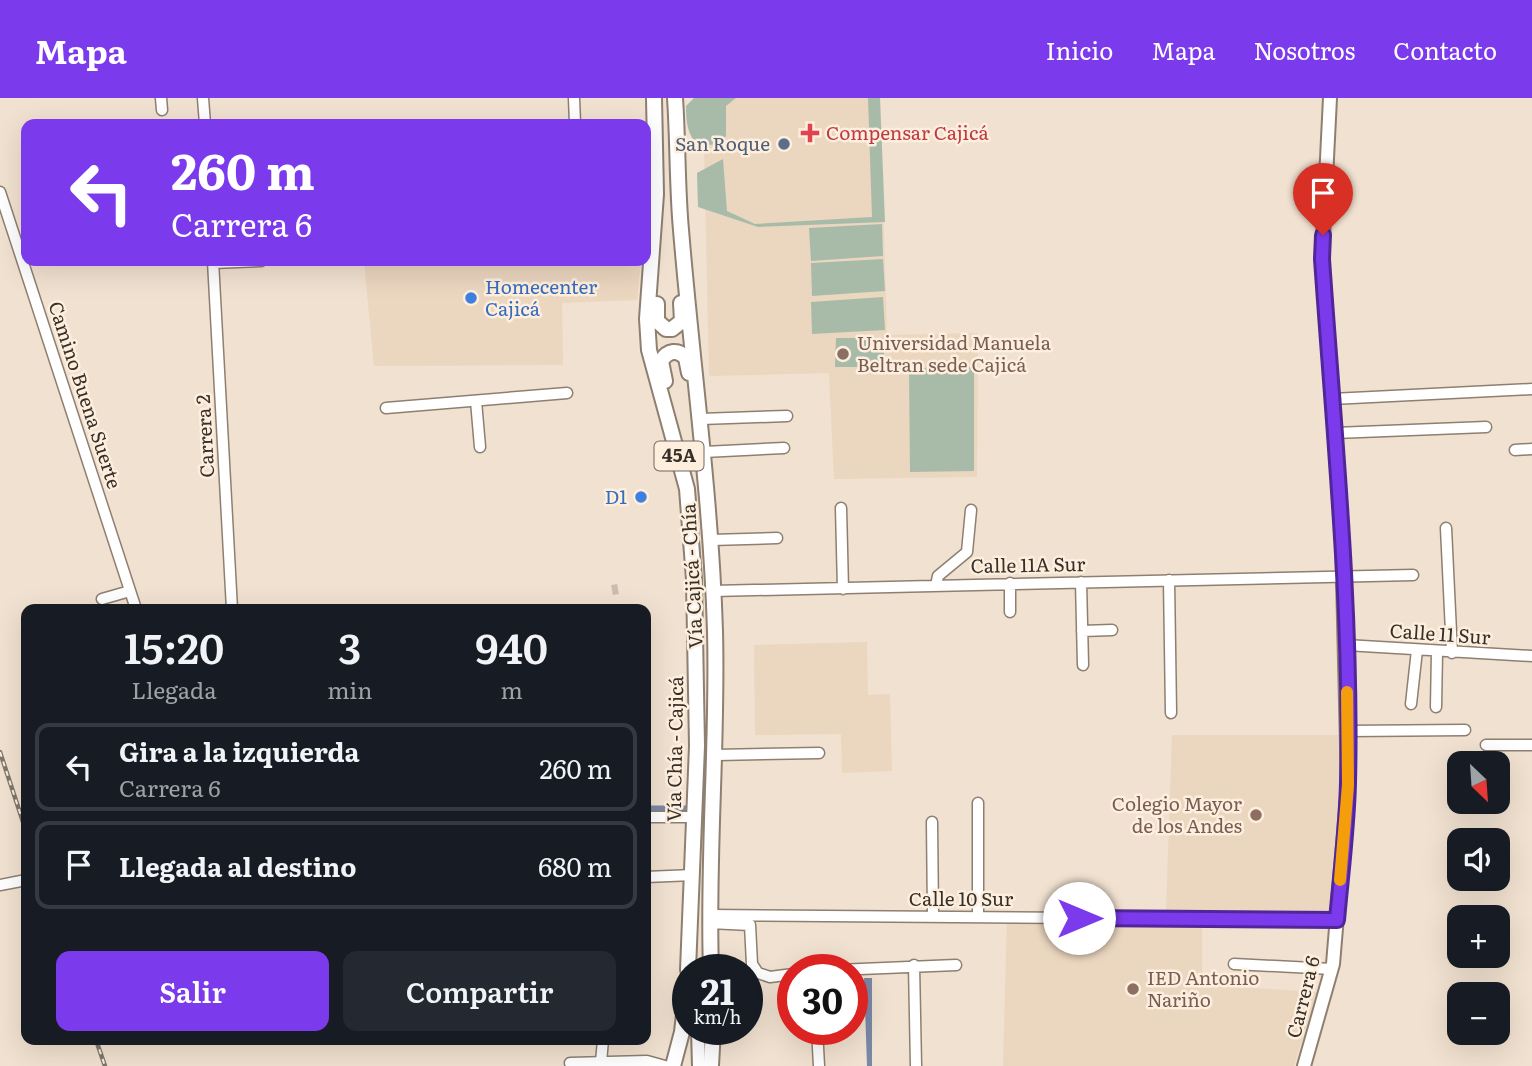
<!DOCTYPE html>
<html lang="es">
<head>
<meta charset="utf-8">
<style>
	:root { --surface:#171b24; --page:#242831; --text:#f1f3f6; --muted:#9ea1a6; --line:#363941; --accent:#7c3aed }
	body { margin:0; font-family:Literata,serif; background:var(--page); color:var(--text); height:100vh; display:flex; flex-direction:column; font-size:26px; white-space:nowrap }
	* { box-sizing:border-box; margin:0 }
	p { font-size:23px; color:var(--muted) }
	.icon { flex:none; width:38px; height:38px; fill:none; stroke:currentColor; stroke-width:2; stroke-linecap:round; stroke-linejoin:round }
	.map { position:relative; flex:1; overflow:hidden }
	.sheet { position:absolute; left:21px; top:506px; width:630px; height:441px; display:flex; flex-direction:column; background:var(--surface); border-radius:14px; box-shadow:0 7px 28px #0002 }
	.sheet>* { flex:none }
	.guide { position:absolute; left:21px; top:21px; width:630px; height:147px; border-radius:14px; box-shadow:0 7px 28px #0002; background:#7c3aed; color:#fff; overflow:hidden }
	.needle { width:46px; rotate:155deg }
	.buttons { position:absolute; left:1447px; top:653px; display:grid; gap:14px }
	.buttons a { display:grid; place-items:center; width:63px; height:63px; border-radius:14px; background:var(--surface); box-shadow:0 7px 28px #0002; font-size:35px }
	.speed { position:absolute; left:672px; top:856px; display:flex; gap:14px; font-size:35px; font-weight:700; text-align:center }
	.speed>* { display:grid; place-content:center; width:91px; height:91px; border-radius:50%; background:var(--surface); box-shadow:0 7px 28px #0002; line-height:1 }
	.speed small { font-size:18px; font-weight:400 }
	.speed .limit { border:10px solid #d22; background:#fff; color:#111 }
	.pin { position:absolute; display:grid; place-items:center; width:60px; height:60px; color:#fff; margin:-72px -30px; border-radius:50% 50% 50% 0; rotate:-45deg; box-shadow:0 0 7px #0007 }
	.pin .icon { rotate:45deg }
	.me { position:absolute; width:77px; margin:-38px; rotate:90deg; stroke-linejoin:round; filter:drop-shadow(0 0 5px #0008) }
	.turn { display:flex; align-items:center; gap:24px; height:147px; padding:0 35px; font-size:32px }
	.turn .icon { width:91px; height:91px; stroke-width:2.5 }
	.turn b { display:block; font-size:49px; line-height:60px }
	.eta { display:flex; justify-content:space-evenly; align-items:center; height:119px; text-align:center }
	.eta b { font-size:42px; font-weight:600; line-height:49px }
	.primary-button { display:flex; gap:14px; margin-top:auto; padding:14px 35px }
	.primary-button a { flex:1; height:80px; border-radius:14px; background:var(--accent); color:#fff; font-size:28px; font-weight:600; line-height:80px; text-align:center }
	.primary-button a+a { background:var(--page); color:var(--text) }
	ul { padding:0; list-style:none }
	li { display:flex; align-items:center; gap:21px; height:88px; margin:0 14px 10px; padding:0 21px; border:4px solid var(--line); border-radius:14px }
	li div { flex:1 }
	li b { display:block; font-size:26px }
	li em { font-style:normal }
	header { display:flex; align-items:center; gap:42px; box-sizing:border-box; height:98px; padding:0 35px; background:var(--accent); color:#fff }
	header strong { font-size:33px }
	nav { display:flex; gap:38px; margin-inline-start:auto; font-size:24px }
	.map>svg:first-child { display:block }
	.built { fill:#ebd6bf }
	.green { fill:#a8bba9 }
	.water { fill:#7988a6 }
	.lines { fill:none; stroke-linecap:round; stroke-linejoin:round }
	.canal { stroke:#7988a6; stroke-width:7 }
	.minor-tunnel { stroke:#ccbeaf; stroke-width:10; stroke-dasharray:10 5; stroke-linecap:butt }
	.minor-casing { stroke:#8e7f70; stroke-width:13 }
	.major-casing { stroke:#8e7f70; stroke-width:16 }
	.highway-casing { stroke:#8e7f70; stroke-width:18 }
	.minor { stroke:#fff; stroke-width:10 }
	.major { stroke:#fff; stroke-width:12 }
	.highway { stroke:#fff; stroke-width:14 }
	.rail-casing { stroke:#81776c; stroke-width:4.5 }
	.rail { stroke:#feeedd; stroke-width:2; stroke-dasharray:5; stroke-linecap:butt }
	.route-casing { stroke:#51269a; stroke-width:18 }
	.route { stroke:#7c3aed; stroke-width:12 }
	.slow { stroke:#f59e0b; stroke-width:12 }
	.health-dot { fill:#e0444e; stroke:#feeedd; stroke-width:2.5 }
	.service-dot { fill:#5c6f8a; stroke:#feeedd; stroke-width:2.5 }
	.shop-dot { fill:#3f7fe0; stroke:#feeedd; stroke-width:2.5 }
	.education-dot { fill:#8d6e63; stroke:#feeedd; stroke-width:2.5 }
	.labels { text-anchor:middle; stroke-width:5; stroke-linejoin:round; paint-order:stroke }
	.shield { fill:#feeedd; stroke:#72695f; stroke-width:2 }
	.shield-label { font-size:18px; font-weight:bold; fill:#363029 }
	.health-label { font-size:19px; fill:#be3a42; stroke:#feeedd; text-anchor:start }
	.service-label { font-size:19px; fill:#4e5e75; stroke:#feeedd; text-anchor:end }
	.shop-label { font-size:19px; fill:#366cbe; stroke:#feeedd; text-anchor:start }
	.education-label { font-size:19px; fill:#785e54; stroke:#feeedd; text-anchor:start }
	.street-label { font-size:19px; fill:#363029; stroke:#feeedd }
</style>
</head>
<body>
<header>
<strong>Mapa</strong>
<nav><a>Inicio</a><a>Mapa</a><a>Nosotros</a><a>Contacto</a></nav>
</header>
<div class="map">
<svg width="1532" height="968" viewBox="0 0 1532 968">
	<rect width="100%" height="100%" fill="#f1e1d0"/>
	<path class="built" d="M703 0H880L887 237 978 235 977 379 834 381 829 275 709 278Z
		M364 163H641L637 202 562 205 563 267 374 268Z
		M867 544 868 597 890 596 892 673 842 675 841 636 755 637 754 547Z
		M1172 637H1345L1339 816 1166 813Z
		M1007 820 1202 823V887L1317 894 1294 968H1003Z"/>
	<path class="green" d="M694 0H736L726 8V38L719 46 698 48C687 36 686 23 686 8Z
		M868 0H880L885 124 758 129 698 109 697 75 723 61 727 113 755 126 872 119Z
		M882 126 883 158 811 163 809 130Z
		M883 161 885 193 812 198 811 165Z
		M883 199 885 232 812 236 811 204Z
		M836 240H884V269H835Z
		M974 269V373L910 374 909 270Z"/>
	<path class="water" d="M864 880H872V968H867Z"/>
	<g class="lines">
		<path class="canal" d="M646 711H686"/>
		<path class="minor-tunnel" d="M612 492 618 491"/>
		<defs>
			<path id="minor" d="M161 0 162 12
				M203 0 205 26
				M574 0 575 26
				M0 94 136 511
				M213 163 232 511
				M213 165 261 163
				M1332 301 1532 291
				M476 303 480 349
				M386 310 567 295
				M701 321 787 318
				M1335 335 1486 329
				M1515 352 1532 351
				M704 354 784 350
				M841 410 843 491
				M1446 430 1452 555
				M711 442 777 440
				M1169 482 1171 615
				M1081 484 1083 567
				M936 487 938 478 967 454 971 412
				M713 493 1413 477
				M102 501 130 493
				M1010 514V485
				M1082 533 1112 532
				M1346 547 1532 558
				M1411 606 1417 552
				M1436 609 1437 554
				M1348 633 1465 632
				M1486 647H1532
				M716 657 819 655
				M978 705V819
				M646 719H694
				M932 724 933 818
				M646 779 693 777
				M0 787 26 782
				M710 817 1337 822
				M709 825 750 827 752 866 758 875 770 879 793 876
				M1234 866 1332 871
				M914 867 916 968
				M837 872 956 867
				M817 931 819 968
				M601 964 603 942
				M570 965 647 963 665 968"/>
			<path id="major" d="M698 931 699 968
				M1304 968 1333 866 1348 687 1342 439 1322 161 1330 0"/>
			<path id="highway" d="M654 0 656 96 647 221 649 252 687 391 694 481 697 648 688 872
				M675 0C678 44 677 88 681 132 692 266 711 398 715 533 718 646 707 759 711 872
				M657 206V223L666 231H672L682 223 681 205
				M665 283 661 263C668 252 678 251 686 260L689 275
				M673 968 682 934 688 882
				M711 968 713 931"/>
		</defs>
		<use href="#minor" class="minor-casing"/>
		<use href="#major" class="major-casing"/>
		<use href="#highway" class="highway-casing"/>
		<use href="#minor" class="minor"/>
		<use href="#major" class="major"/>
		<use href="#highway" class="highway"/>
		<defs>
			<path id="rail" d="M0 654 26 733
				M96 942 105 968"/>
		</defs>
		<use href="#rail" class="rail-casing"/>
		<use href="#rail" class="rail"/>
	</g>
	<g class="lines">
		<defs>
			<path id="route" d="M1079 820 1337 822C1341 776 1347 730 1348 685 1352 510 1334 335 1322 161L1323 137"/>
		</defs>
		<use href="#route" class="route-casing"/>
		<use href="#route" class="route"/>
		<path class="slow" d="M1340 782 1348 687 1347 594"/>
	</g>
	<path class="health-dot" d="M806.5 24.5h7v7h7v7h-7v7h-7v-7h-7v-7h7z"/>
	<circle class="service-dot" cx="784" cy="46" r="7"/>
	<g class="shop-dot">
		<circle cx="471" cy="200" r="7"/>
		<circle cx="641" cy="399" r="7"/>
	</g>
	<g class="education-dot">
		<circle cx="843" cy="256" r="7"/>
		<circle cx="1256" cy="717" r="7"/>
		<circle cx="1133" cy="891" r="7"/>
	</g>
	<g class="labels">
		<rect class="shield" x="654.5" y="343.5" width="49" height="29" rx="5"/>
		<g class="shield-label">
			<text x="679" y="364">45A</text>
		</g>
		<g class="health-label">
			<text x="826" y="42">Compensar Cajicá</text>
		</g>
		<g class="service-label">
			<text x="770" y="53">San Roque</text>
		</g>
		<g class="shop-label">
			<text x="485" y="196">Homecenter<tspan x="485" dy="22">Cajicá</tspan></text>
			<text x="627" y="406" text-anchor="end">D1</text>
		</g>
		<g class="education-label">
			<text x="857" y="252">Universidad Manuela<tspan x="857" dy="22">Beltran sede Cajicá</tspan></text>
			<text x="1242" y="713" text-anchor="end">Colegio Mayor<tspan x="1242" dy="22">de los Andes</tspan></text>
			<text x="1147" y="887">IED Antonio<tspan x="1147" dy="22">Nariño</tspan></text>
		</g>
		<g class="street-label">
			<text transform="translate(85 297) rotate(72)" y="7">Camino Buena Suerte</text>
			<text transform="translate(205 338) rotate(-93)" y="7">Carrera 2</text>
			<text transform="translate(1028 467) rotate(-1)" y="7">Calle 11A Sur</text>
			<text transform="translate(692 478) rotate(-93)" y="7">Vía Cajicá - Chía</text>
			<text transform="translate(1440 536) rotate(4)" y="7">Calle 11 Sur</text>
			<text transform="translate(675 651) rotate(-89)" y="7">Vía Chía - Cajicá</text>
			<text x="961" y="808">Calle 10 Sur</text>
			<text transform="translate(1303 899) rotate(-76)" y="7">Carrera 6</text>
		</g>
	</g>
</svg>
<div class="buttons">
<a><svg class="needle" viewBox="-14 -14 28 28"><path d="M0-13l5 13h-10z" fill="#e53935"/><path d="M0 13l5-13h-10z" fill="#9ea1a6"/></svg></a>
<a><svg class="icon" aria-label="sound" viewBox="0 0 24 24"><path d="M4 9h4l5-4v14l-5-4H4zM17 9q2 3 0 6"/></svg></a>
<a>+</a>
<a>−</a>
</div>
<div class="speed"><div>21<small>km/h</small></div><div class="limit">30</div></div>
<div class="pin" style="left:1323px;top:137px;background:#d93025"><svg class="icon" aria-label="arrive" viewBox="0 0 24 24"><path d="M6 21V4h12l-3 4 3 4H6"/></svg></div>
<svg class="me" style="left:1079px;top:820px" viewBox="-20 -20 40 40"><circle r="19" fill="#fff"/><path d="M0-13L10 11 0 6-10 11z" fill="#7c3aed"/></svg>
<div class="guide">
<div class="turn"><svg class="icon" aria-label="left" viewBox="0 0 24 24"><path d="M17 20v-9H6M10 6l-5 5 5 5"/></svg><div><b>260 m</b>Carrera 6</div></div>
</div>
<section class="sheet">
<div class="eta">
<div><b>15:20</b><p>Llegada</p></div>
<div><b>3</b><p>min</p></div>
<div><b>940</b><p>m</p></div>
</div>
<ul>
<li><svg class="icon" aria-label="left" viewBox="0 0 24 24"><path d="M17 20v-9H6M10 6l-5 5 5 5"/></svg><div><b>Gira a la izquierda</b><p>Carrera 6</p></div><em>260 m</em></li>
<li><svg class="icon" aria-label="arrive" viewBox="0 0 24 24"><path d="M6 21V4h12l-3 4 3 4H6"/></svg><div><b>Llegada al destino</b></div><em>680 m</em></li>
</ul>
<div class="primary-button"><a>Salir</a><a>Compartir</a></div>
</section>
</div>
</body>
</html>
